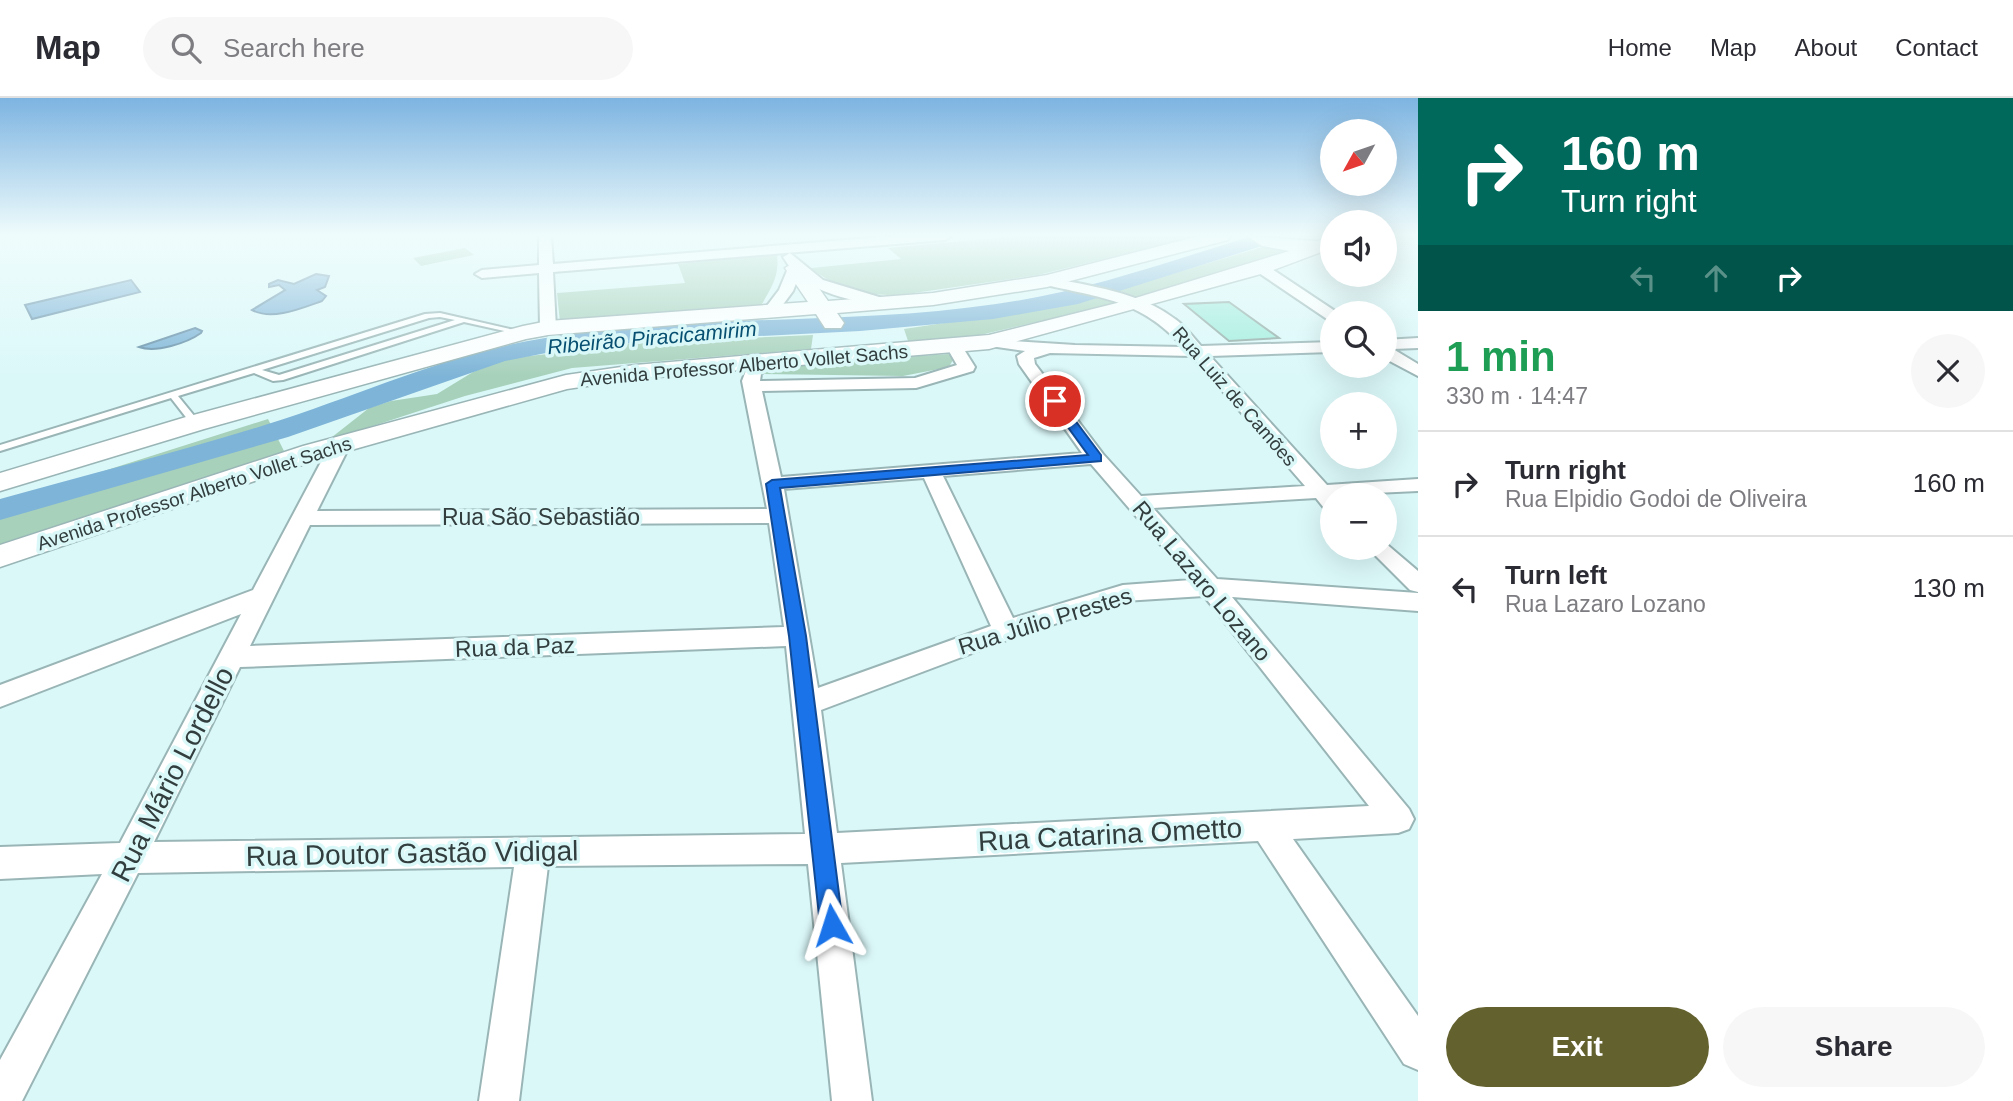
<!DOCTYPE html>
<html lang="en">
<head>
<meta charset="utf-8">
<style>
	:root { --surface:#fff; --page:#f7f7f7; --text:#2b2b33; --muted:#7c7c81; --line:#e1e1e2; --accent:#63612d }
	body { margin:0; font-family:Helvetica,sans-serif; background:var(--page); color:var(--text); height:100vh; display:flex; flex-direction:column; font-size:26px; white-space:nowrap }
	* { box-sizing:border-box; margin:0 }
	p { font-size:23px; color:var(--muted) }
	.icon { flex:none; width:38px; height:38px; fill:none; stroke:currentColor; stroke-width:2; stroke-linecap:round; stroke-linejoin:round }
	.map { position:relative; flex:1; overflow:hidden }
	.side { display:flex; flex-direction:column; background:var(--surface); width:595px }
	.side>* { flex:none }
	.banner { background:#00695c; color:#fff; overflow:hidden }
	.needle { width:46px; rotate:230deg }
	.buttons { position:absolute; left:1320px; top:21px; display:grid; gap:14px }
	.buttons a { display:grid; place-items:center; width:77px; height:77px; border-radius:50%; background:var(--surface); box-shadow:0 7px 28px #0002; font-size:35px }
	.pin { position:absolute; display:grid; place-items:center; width:60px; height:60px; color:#fff; margin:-30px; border:4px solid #fff; border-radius:50%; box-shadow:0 2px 7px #0007 }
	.me { position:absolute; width:77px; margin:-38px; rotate:354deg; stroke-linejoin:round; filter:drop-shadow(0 0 5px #0008) }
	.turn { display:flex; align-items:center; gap:24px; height:147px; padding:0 28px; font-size:32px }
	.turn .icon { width:91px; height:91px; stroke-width:2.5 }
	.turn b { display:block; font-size:49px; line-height:60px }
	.lanes { display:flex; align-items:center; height:66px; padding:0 28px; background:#0003; justify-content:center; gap:35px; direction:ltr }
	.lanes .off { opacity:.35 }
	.round { display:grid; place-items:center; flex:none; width:74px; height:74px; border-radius:37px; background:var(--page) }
	.summary { display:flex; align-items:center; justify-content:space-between; height:119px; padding:0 28px }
	h1 { font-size:42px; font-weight:700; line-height:52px; color:#1e9e55 }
	.action { display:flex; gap:14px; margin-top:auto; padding:14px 28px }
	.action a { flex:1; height:80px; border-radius:42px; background:var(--accent); color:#fff; font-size:28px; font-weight:700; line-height:80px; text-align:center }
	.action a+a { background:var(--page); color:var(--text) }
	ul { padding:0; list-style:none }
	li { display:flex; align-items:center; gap:21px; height:105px; padding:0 28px; border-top:2px solid var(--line) }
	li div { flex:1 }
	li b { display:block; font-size:26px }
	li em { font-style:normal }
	header { display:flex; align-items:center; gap:42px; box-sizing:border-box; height:98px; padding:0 35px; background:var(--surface); border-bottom:2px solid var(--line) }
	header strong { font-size:33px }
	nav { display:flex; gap:38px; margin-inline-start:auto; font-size:24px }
	.search { width:490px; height:63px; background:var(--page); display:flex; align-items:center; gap:18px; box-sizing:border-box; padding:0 24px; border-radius:38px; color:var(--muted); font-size:26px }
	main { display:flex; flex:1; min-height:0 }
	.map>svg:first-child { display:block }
	.green { fill:#a7d1bb }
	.water { fill:#7eb4d7; stroke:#6790a9; stroke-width:2 }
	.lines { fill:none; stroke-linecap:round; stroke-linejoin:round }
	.river { fill:#7eb4d7; fill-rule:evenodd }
	.building { fill:#a2edde; stroke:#92aca6; stroke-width:2 }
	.service-casing { stroke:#9ab5b6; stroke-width:4 }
	.minor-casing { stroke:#9ab5b6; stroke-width:4 }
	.secondary-casing { stroke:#9ab5b6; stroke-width:3 }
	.service { fill:#fff; fill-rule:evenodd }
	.minor { fill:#fff; fill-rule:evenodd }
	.secondary { fill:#fff; fill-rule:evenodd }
	.route { fill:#1a73e8; stroke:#114b97; stroke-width:2 }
	.labels { text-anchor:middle; stroke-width:7; stroke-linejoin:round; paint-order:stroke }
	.far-street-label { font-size:19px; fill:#323d3e; stroke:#dbf8f9 }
	.far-water-label { font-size:21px; font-style:italic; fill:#074f71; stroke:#dbf8f9 }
	.street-label { font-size:23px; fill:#323d3e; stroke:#dbf8f9 }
	.near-street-label { font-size:28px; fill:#323d3e; stroke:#dbf8f9 }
</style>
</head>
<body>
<header>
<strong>Map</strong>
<div class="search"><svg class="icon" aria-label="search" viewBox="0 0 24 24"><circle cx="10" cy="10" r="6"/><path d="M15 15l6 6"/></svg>Search here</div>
<nav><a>Home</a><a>Map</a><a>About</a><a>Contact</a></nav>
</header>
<main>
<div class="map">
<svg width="1418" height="1003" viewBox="0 0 1418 1003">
	<rect width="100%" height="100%" fill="#dbf8f9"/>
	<path class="green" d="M1017 138H1199L1038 177 900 197C868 198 836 191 811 170L901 161 888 150Z
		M1266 148 1294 153 1138 200 1117 192Z
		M465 150 474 157 421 168 413 160Z
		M777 156C780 178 771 190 761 208L560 224 557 195 685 185 678 166Z
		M1097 198 1121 205 971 239 908 243 904 231 1066 207Z
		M813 237 811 251 572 270 465 298 327 343 369 310 391 303 437 296 473 274 509 260 558 255 596 247Z
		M948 256 954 260 949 269 903 278 761 276 774 268Z
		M268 321 287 359 0 454V415L88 378Z"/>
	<path class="water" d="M316 176 329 178 325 189 317 192 326 198 322 203C302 210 272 223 252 212L285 192 279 187 269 189V186L278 182 294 186Z
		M131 182 140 194 32 221 25 207Z
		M195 230 202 233 201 235C187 245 156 255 139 249Z"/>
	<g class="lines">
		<path class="river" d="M1252 138H1284L1281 142 1078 206 993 221 860 233 640 244 546 255 505 263 288 339 0 422V401C89 376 180 354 268 326 360 297 449 255 545 240 694 215 847 228 996 206 1084 194 1167 164 1252 138Z"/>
	</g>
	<path class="building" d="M1229 204 1279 240 1229 243 1184 206Z"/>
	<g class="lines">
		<defs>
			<path id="service" d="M440 215 527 235 523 237 464 224 283 282 273 283 254 275 178 298 200 325 198 327H192L171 300 0 353V347L425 216ZM440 219 455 222 279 277 262 272 429 220Z"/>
			<path id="minor" d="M539 138H551L553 166 894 138H951L945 142 553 174 556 230 548 235 540 230 539 175 482 180 475 176 482 172 539 167Z
				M790 155 823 182 889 202 891 205 884 209C855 202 822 198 799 178L793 193 776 216H766L763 213 779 192 789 168 783 159Z
				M1261 166 1266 167 1338 215H1332V222L1327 221 1256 173V167Z
				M1047 179C1089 188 1140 194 1175 221 1185 228 1193 239 1201 248L1332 244V254L1210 258 1327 387 1418 381V393L1332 397V411L1324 410 1316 400 1153 410 1217 481 1418 495V513L1232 499 1409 711 1414 721 1409 731 1398 735 1293 741 1418 918V972L1404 966 1258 743 841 765 872 1003H832L808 766 548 768 519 1003H479L514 769 138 775 22 1003H0V962L102 776 0 781V749L120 745 241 516 0 609V587L253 492 330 347 340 341 350 347 317 413 767 411 742 283 747 270 766 259 774 264 761 276 760 283 915 280 957 267 946 248 954 243 960 245 975 269 973 273 916 290 762 293 781 379 1082 355 1019 266 1017 258 1025 253 983 247 981 244 983 241 1075 247 1183 249C1141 201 1100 200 1042 186L1040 183ZM1050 255 1192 258 1305 388 1141 398 1103 356 1035 266 1034 260ZM1091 366 1191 482 1123 487 1013 520 943 378ZM924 380 991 528 818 590 784 391ZM769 425 784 529 250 548 310 427ZM1204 498 1369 708 837 735 821 612 1015 539 1124 503ZM786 548 805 736 154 744 240 569Z
				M1418 240V250L1393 251 1418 266V278L1384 260V242Z
				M1384 444 1418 473V494L1410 492 1368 450H1384Z"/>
			<path id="secondary" d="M1199 138H1231L1228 142 1047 189 933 207 837 215 844 225 841 230H825L816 216 548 237 526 241 204 331 0 393V375L186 319 523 228 548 223 808 204 785 170 795 164 802 166 828 203 933 195 1047 177Z
				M1247 138 1317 143 1332 139V150L1268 174 989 251 635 281 567 291 323 360 0 469V447L303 348 566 277 635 267 989 237 1129 202 1289 153 1262 148Z"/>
		</defs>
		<use href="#service" class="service-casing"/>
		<use href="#minor" class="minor-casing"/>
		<use href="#secondary" class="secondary-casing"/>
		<use href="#service" class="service"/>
		<use href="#minor" class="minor"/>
		<use href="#secondary" class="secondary"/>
	</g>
	<linearGradient id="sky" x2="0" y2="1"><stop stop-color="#7db4e1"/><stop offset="0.49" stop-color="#effcfc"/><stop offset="1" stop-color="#effcfc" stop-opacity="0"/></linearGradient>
	<rect width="1418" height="279" fill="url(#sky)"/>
	<path class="route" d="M1055 300 1059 301 1101 357V363L780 390 806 538 843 827 840 835 832 838 824 835 820 827 789 538 766 386 772 382 1088 357 1049 303Z"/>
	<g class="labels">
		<g class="far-street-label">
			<text transform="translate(744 267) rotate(-5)" y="7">Avenida Professor Alberto Vollet Sachs</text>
			<text transform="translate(1235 298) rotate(49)" y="7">Rua Luiz de Camões</text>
			<text transform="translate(194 395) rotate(-18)" y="7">Avenida Professor Alberto Vollet Sachs</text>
		</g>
		<g class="far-water-label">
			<text transform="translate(652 240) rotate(-5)" y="7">Ribeirão Piracicamirim</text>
		</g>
		<g class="street-label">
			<text x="541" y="427">Rua São Sebastião</text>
			<text transform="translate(1202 483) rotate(50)" y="8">Rua Lazaro Lozano</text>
			<text transform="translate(1045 523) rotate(-17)" y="8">Rua Júlio Prestes</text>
			<text transform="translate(515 549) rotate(-2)" y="8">Rua da Paz</text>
		</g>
		<g class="near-street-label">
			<text transform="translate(172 676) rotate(-63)" y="10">Rua Mário Lordello</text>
			<text transform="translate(1110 736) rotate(-3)" y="10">Rua Catarina Ometto</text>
			<text transform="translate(412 755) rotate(-1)" y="10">Rua Doutor Gastão Vidigal</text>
		</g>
	</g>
</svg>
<div class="buttons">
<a><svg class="needle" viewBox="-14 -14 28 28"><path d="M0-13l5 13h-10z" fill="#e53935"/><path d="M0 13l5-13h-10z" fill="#7c7c81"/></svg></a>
<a><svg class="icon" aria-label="sound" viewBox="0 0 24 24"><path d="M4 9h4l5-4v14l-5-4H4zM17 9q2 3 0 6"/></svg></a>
<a><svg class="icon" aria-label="search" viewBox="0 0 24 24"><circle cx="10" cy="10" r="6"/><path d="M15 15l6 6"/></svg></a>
<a>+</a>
<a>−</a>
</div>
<div class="pin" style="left:1055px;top:303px;background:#d93025"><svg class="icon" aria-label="arrive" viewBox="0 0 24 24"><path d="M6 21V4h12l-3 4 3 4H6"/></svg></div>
<svg class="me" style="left:832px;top:827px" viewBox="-20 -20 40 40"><path d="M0-17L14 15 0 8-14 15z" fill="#1a73e8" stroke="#fff" stroke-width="4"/></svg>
</div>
<section class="side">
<div class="banner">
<div class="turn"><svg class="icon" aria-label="right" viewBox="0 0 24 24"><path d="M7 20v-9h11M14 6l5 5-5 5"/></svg><div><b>160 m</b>Turn right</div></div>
<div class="lanes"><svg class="icon off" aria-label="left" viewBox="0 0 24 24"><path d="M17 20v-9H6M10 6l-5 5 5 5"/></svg><svg class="icon off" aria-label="ahead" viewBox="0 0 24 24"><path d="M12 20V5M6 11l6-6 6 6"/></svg><svg class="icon" aria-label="right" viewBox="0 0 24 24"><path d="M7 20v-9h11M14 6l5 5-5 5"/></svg></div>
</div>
<div class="summary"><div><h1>1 min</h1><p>330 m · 14:47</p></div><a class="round"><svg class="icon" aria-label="close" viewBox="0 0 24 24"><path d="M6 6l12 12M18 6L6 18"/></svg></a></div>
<ul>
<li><svg class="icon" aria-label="right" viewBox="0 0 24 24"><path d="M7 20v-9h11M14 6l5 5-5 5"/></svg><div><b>Turn right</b><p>Rua Elpidio Godoi de Oliveira</p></div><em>160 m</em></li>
<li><svg class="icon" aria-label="left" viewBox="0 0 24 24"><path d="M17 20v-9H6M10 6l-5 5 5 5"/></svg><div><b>Turn left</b><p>Rua Lazaro Lozano</p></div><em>130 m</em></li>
</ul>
<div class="action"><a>Exit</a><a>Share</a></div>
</section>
</main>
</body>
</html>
